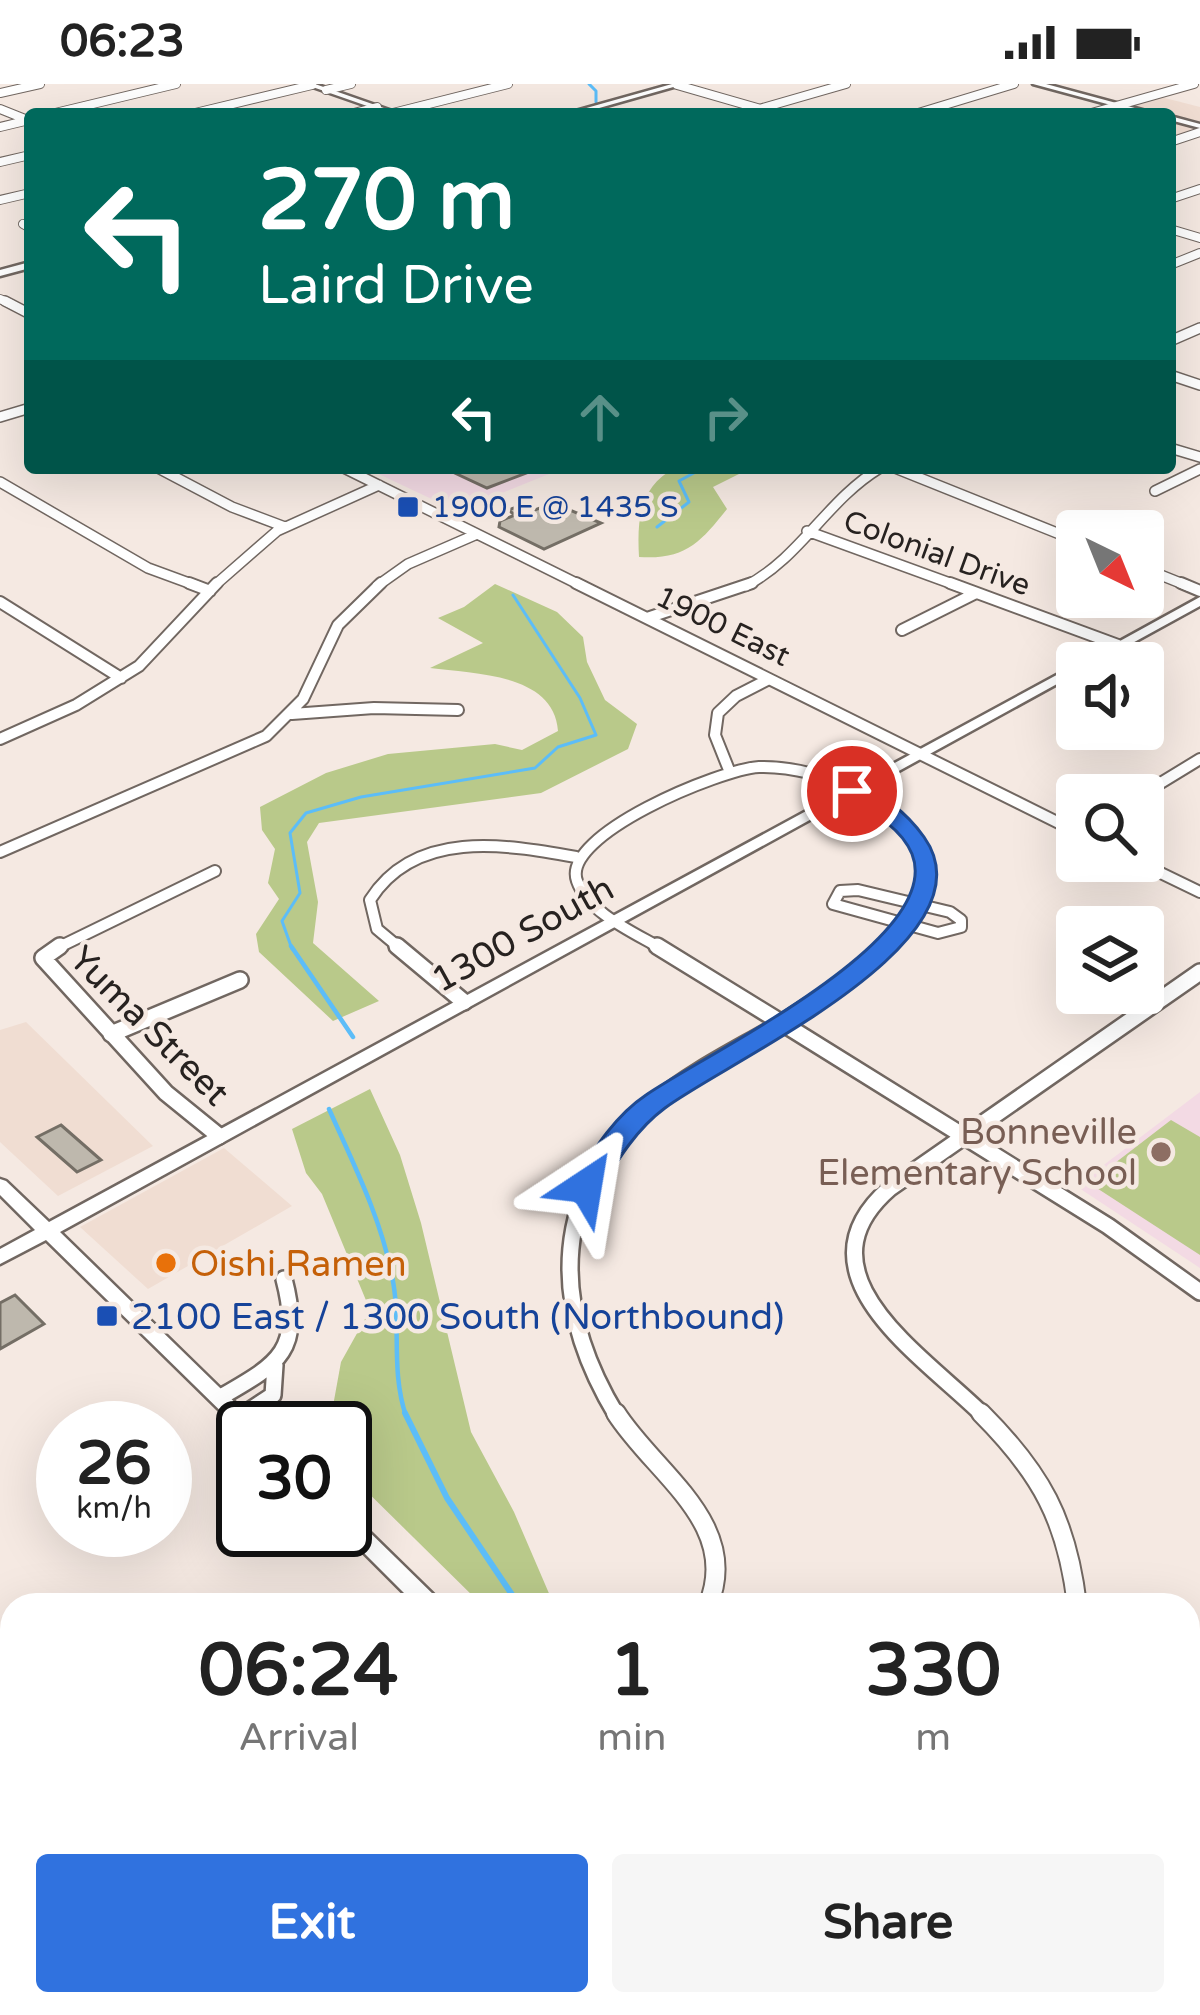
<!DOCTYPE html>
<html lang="en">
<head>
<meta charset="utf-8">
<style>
	:root { --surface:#fff; --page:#f6f6f6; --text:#222; --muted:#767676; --accent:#3072df }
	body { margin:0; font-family:"Varela Round",sans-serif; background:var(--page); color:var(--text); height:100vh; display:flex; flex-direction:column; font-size:45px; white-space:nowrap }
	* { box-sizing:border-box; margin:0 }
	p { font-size:39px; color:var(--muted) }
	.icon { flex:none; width:66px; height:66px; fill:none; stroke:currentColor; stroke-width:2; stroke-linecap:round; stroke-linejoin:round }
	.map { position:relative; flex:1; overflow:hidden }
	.side { position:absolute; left:0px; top:1509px; width:1200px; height:423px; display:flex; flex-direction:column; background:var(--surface); border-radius:36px 36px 0 0; box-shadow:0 12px 48px #0002 }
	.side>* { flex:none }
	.banner { position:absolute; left:24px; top:24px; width:1152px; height:366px; border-radius:12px; box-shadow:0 12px 48px #0002; background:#00695c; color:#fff; overflow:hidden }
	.needle { width:78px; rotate:137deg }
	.fabs { position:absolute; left:1056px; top:426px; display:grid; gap:24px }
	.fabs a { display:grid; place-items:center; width:108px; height:108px; border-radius:12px; background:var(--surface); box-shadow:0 12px 48px #0002; font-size:60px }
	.speed { position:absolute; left:36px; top:1317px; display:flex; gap:24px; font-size:60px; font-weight:700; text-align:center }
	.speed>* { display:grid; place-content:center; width:156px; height:156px; border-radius:50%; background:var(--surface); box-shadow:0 12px 48px #0002; line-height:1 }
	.speed small { font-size:30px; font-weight:400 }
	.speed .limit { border:6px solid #111; border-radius:18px; background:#fff; color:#111 }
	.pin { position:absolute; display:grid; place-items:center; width:102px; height:102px; color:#fff; margin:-51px; border:6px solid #fff; border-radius:50%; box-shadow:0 3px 12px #0007 }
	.me { position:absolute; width:132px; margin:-66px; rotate:33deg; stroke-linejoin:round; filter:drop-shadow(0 0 9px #0008) }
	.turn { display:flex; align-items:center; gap:42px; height:252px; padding:0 36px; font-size:54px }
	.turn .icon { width:156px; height:156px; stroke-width:2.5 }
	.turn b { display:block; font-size:84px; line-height:102px }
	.lanes { display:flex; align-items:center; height:114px; padding:0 36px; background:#0003; justify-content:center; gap:60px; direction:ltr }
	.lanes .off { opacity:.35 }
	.eta { display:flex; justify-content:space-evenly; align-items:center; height:204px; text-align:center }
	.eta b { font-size:72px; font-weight:700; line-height:84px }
	.cta { display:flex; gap:24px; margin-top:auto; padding:24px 36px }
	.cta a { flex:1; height:138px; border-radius:12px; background:var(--accent); color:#fff; font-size:48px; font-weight:700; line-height:138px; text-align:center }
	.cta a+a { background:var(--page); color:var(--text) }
	.status { display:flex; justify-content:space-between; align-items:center; height:84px; padding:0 60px; background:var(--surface); direction:ltr }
	.status svg { height:33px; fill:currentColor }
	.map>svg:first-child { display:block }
	.built { fill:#f0ddd2 }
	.education { fill:#f3dae4 }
	.green { fill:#b9c98a }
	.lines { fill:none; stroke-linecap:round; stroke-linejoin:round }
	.stream-far2 { stroke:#5cbdf8; stroke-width:3 }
	.stream-far1 { stroke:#5cbdf8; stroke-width:4.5 }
	.stream { stroke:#5cbdf8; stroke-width:6 }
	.building { fill:#beb8ad; stroke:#746e65; stroke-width:3 }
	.minor-far4-casing { stroke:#716761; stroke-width:10 }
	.minor-far3-casing { stroke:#716761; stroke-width:12 }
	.minor-far2-casing { stroke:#716761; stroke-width:14 }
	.minor-far1-casing { stroke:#716761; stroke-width:20 }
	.minor-casing { stroke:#716761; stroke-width:22 }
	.tertiary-casing { stroke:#716761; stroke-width:5 }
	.primary-casing { stroke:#846a35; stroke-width:5 }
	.minor-far4 { stroke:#fff; stroke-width:8 }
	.minor-far3 { stroke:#fff; stroke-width:9 }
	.minor-far2 { stroke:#fff; stroke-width:10 }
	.minor-far1 { stroke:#fff; stroke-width:15 }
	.minor { stroke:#fff; stroke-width:18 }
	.tertiary { fill:#fff; fill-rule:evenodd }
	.primary { fill:#d3bd8c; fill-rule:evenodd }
	.route { fill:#3072df; stroke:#1f4a91; stroke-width:3 }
	.transit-dot { fill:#1a4fb4; stroke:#f5e9e2; stroke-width:4.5 }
	.education-dot { fill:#8d6e63; stroke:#f5e9e2; stroke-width:4.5 }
	.food-dot { fill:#e8710a; stroke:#f5e9e2; stroke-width:4.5 }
	.labels { text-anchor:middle; stroke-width:9; stroke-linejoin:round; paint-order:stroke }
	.far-transit-label { font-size:30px; fill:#164399; stroke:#f5e9e2; text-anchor:start }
	.far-street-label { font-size:30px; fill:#272220; stroke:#f5e9e2 }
	.street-label { font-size:36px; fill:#272220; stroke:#f5e9e2 }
	.education-label { font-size:36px; fill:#785e54; stroke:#f5e9e2; text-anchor:end }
	.food-label { font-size:36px; fill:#c56008; stroke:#f5e9e2; text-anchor:start }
	.transit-label { font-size:36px; fill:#164399; stroke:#f5e9e2; text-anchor:start }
</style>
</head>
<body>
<div class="status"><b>06:23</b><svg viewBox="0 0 49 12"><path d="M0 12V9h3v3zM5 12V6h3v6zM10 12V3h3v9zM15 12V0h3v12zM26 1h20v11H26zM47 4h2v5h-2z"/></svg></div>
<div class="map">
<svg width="1200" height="1931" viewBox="0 0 1200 1931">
	<rect width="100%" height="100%" fill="#f5e9e2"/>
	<path class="built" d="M1161 13 1200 23V46L1170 55V30H1098Z
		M26 938 153 1062 58 1112 0 1058V946Z
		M224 1064 292 1122 148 1205 80 1143Z"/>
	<path class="education" d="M366 384H564L457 427Z
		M1200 1008V1184L1076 1102Z"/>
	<path class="green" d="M675 384H751L713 403 727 425C700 459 685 476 639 473 637 436 639 403 675 384Z
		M495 500 557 528 583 553 587 578 605 616 637 640 628 665 541 709 319 739 307 758 318 818 313 859 379 917 333 937 259 868 256 850 279 815 268 799 275 765 262 746 260 723 326 689 388 670 495 660 522 666 558 647C554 589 474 590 430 584L483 559 438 534 464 523Z
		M370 1005 400 1071 421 1139 471 1348 514 1428 554 1521H482L345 1386V1344H329L341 1278 370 1226 322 1110 306 1089 292 1045Z
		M1171 1036 1200 1053V1171L1089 1099Z"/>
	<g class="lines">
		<path class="stream-far2" d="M589 0 596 7V18
			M657 443 689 418 679 397 703 384
			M292 865 282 837 300 809 290 749 306 729 361 713 535 684 558 663 596 651 580 614 513 511"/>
		<path class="stream-far1" d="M291 862 353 953
			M329 1025C353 1079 381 1134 392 1192 402 1240 390 1284 406 1332"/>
		<path class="stream" d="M405 1329 447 1414 519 1521"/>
	</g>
	<path class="building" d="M444 384H536L537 385 487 404Z
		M553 419 601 439 544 465 499 443 500 437 515 431 508 426 522 421 535 426Z
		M61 1041 101 1076 77 1088 37 1053Z
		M15 1211 44 1240 0 1265V1219Z"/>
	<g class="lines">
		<defs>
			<path id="minor-far4" d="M677 1 778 30
				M326 6 351 0
				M0 9 40 0
				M0 25 30 37
				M759 25 846 0
				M393 29 508 0
				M51 30 176 0
				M191 30 312 1
				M350 30 377 23
				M915 30 1014 0
				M1088 30 1194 0
				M0 43 25 37
				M1170 58 1200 48
				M0 78 30 71
				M1170 115 1200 105
				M0 116 30 109
				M23 140 30 144
				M1170 145 1200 154
				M1170 181 1200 169
				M0 215 11 220"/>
			<path id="minor-far3" d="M5 217 30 230
				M1170 257 1200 244
				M1170 291 1200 301
				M0 333 30 324
				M1170 364 1200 373
				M158 384 232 423 285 443
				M344 384 582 502
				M895 384 1077 457
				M0 398 148 484 197 502
				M1155 407 1200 385
				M807 447 958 502
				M1143 484 1188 502
				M214 502 277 447 379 401
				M377 502 408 480 477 450
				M746 502C801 473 827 416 880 384"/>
			<path id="minor-far2" d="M189 499 210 507
				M576 499 1077 748
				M950 499 1118 561
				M1181 499 1200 507
				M0 518 121 594
				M647 534 752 499
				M902 546 976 509
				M292 630 374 624 458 626
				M0 655 76 621 139 582 217 499
				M729 686 715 651 718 629 736 612 769 595
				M1141 711 1200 675
				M0 768 266 652 303 615 338 541 381 499
				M1136 777 1200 808
				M858 806 950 828 961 836V843L938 849 833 820 840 807Z
				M55 865 215 787
				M401 865 377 845 370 816C415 745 504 760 576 773
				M662 865C635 849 588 829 577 797 560 751 721 685 759 683 818 681 930 721 926 795 925 822 900 846 884 865"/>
			<path id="minor-far1" d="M60 862 43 874 166 1009 219 1052
				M397 862 464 918
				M657 862 782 939
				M782 939 1108 1142 1200 1208
				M782 939 842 900 886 862
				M111 950 240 896
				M219 1314C278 1280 303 1268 284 1195
				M241 1332 273 1311 275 1281
				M617 1332C549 1220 549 1104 656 1017 694 986 740 964 782 939
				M984 1332C924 1272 791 1190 890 1104L1200 888"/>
			<path id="minor" d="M616 1329C654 1389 742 1440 708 1521
				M981 1329C1041 1389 1067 1436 1077 1521
				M239 1333 246 1329
				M1188 1701 1200 1703"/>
			<path id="tertiary" d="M304 0H315L401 30H390Z
				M672 0H684L578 30H565Z
				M1033 0H1046L1157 30H1144Z
				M1170 32 1200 40V44L1170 36Z
				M30 178V184L0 192V186Z
				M1200 513V522L1096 579H1080Z
				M1077 580V589L60 1148 261 1344H243V1349L46 1156 0 1180V1165L35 1146 0 1111V1095L6 1097 49 1138Z
				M345 1429 352 1431 438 1515 441 1521H416L341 1446H345Z
				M827 1920H858L864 1931H833Z"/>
			<path id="primary" d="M0 1824 12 1827V1857L0 1854Z
				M317 1920H390L394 1931H321Z"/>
		</defs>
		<use href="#minor-far4" class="minor-far4-casing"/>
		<use href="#minor-far3" class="minor-far3-casing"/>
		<use href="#minor-far2" class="minor-far2-casing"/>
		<use href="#minor-far1" class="minor-far1-casing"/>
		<use href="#minor" class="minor-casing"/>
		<use href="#tertiary" class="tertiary-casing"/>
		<use href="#primary" class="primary-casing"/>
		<use href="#minor-far4" class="minor-far4"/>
		<use href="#minor-far3" class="minor-far3"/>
		<use href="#minor-far2" class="minor-far2"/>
		<use href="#minor-far1" class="minor-far1"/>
		<use href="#minor" class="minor"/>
		<use href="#tertiary" class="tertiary"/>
		<use href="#primary" class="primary"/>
	</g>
	<path class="route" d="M852 700C881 708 907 729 924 753 998 857 729 976 665 1024 635 1046 616 1079 597 1110H576L571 1102C592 1069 613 1033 646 1011 703 971 946 856 912 770 900 741 869 727 843 712L840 707Z"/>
	<g class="transit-dot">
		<rect x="396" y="411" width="24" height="24" rx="6"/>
		<rect x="95" y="1220" width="24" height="24" rx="6"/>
	</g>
	<circle class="education-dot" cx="1161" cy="1068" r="12"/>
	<circle class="food-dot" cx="166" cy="1179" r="12"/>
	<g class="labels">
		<g class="far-transit-label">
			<text x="432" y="433">1900 E @ 1435 S</text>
		</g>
		<g class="far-street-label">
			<text transform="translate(937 469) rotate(20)" y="10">Colonial Drive</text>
			<text transform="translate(723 542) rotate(26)" y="10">1900 East</text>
		</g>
		<g class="street-label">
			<text transform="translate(522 849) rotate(-29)" y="13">1300 South</text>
			<text transform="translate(150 941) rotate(45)" y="13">Yuma Street</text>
		</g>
		<g class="education-label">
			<text x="1137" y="1060">Bonneville<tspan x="1137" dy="41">Elementary School</tspan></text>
		</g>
		<g class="food-label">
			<text x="190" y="1192">Oishi Ramen</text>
		</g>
		<g class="transit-label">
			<text x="131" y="1245">2100 East / 1300 South (Northbound)</text>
		</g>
	</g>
</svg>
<div class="fabs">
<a><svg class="needle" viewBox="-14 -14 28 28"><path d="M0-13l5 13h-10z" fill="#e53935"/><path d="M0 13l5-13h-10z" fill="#767676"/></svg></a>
<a><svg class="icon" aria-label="sound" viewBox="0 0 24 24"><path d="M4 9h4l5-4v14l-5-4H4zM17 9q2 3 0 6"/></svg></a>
<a><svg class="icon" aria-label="search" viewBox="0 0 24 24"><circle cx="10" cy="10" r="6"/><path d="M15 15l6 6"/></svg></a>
<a><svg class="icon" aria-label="layers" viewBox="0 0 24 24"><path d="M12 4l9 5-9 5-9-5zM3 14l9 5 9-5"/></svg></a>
</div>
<div class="speed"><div>26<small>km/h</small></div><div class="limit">30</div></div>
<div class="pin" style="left:852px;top:707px;background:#d93025"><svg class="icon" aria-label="arrive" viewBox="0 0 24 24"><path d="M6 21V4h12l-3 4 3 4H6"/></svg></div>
<svg class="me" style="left:586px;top:1102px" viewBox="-20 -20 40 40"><path d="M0-17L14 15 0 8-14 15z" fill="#3072df" stroke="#fff" stroke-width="4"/></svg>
<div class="banner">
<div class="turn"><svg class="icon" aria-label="left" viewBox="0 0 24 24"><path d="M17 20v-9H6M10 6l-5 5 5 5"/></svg><div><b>270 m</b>Laird Drive</div></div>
<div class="lanes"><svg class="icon" aria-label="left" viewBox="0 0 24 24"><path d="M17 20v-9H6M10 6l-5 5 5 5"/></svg><svg class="icon off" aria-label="ahead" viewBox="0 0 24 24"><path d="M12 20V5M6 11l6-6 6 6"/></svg><svg class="icon off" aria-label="right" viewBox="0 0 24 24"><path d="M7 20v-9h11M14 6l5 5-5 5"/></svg></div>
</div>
<section class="side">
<div class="eta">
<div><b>06:24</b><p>Arrival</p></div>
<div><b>1</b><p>min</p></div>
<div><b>330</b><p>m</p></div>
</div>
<div class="cta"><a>Exit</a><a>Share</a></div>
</section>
</div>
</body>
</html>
